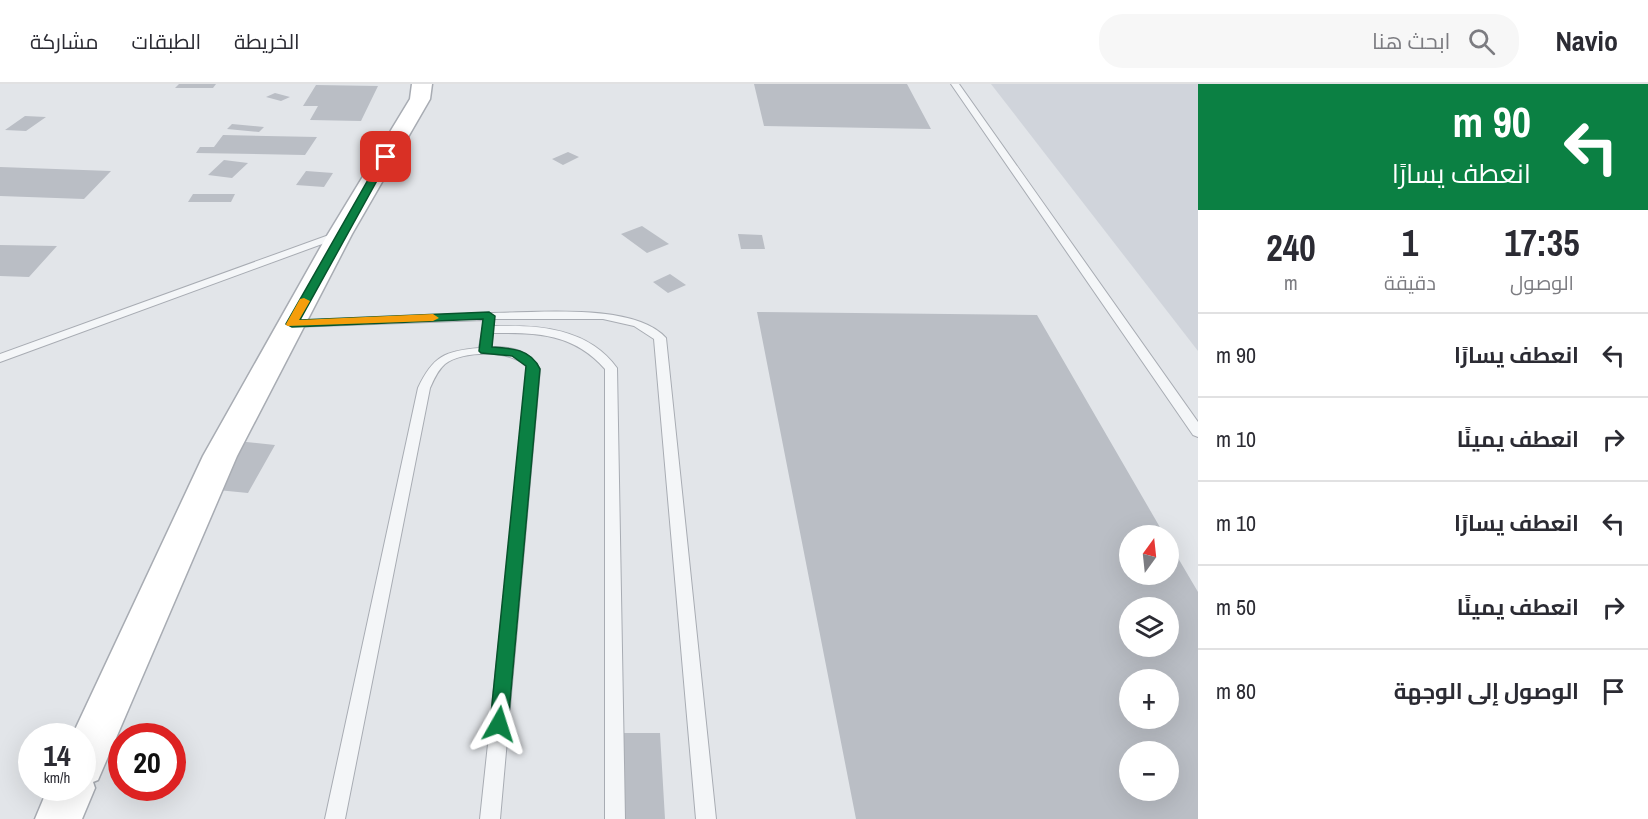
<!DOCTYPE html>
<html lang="ar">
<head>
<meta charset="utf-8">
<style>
	:root { --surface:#fff; --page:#f7f7f7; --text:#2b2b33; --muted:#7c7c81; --line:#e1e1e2 }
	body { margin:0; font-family:"Archivo Narrow",Cairo,sans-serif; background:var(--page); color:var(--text); direction:rtl; height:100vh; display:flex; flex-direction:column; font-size:22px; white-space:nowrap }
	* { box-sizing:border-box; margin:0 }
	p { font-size:20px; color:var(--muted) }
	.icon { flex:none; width:33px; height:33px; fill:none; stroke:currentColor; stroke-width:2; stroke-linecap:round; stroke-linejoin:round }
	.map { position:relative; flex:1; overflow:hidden; direction:ltr }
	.details { display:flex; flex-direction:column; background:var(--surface); width:450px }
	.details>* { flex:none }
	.top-card { background:#0b8043; color:#fff; overflow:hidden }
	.needle { width:39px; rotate:15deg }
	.buttons { position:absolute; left:1119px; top:441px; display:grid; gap:12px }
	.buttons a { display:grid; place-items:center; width:60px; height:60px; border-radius:50%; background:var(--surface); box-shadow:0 6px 24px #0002; font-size:30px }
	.speed { position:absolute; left:18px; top:639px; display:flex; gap:12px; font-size:30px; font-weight:700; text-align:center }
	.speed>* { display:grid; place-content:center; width:78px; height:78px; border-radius:50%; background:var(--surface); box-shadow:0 6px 24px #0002; line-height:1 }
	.speed small { font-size:15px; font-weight:400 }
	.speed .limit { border:9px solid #d22; background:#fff; color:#111 }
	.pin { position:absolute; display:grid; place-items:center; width:51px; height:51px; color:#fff; margin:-26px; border-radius:12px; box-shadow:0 3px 9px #0006 }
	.me { position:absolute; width:66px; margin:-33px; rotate:6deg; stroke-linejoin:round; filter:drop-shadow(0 0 4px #0008) }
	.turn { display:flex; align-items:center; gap:21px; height:126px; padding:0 18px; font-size:27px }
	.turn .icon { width:78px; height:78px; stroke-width:2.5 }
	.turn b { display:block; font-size:42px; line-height:51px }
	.eta { display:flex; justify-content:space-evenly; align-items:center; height:102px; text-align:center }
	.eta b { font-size:36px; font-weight:700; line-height:42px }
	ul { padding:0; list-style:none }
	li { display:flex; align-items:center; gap:18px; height:84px; padding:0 18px; border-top:2px solid var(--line) }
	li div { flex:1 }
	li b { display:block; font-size:22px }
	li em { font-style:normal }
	header { display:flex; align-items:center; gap:36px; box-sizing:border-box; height:84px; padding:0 30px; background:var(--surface); border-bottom:2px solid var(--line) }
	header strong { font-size:28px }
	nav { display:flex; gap:33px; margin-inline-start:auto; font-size:21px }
	.search { width:420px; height:54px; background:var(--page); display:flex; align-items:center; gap:15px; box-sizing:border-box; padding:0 21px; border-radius:24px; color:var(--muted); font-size:22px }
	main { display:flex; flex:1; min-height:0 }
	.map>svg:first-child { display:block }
	.built { fill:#d0d4db }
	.building { fill:#babec5; fill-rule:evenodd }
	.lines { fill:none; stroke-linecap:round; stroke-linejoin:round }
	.lane-casing { stroke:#a8acb3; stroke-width:2 }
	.secondary-casing { stroke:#a8acb3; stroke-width:3 }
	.lane { fill:#f4f6f8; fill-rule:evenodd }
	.secondary { fill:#fff; fill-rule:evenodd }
	.route { fill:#0b8043; stroke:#07532c; stroke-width:1.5 }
	.slow { fill:#f59e0b }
</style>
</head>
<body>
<header>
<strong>Navio</strong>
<div class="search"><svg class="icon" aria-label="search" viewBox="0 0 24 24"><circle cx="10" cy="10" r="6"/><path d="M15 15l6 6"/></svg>ابحث هنا</div>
<nav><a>الخريطة</a><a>الطبقات</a><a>مشاركة</a></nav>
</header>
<main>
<section class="details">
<div class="top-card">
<div class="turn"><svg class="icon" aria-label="left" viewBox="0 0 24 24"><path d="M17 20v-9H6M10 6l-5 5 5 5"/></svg><div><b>90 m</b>انعطف يسارًا</div></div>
</div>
<div class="eta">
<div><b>17:35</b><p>الوصول</p></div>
<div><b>1</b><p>دقيقة</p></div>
<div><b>240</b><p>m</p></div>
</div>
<ul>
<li><svg class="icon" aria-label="left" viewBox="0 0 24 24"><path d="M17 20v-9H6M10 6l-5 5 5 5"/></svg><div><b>انعطف يسارًا</b></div><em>90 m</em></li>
<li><svg class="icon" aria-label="right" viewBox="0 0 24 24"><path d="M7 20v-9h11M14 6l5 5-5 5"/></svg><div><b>انعطف يمينًا</b></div><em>10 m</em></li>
<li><svg class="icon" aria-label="left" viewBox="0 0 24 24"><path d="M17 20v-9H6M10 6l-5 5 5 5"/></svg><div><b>انعطف يسارًا</b></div><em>10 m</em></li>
<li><svg class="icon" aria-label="right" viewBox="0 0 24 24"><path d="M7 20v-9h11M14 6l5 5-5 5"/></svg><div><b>انعطف يمينًا</b></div><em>50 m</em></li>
<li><svg class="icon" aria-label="arrive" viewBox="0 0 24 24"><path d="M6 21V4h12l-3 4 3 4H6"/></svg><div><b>الوصول إلى الوجهة</b></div><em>80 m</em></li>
</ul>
</section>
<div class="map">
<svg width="1198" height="735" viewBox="0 0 1198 735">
	<rect width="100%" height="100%" fill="#e2e5e9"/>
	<path class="built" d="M991 0H1198V267Z"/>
	<path class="building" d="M179 0H216L213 4H175Z
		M754 0H907L931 45 764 42Z
		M316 1 378 2 361 37 310 36 318 22H303Z
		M275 9 290 13 281 17 266 13Z
		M25 32 46 33 26 47 5 46Z
		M232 40 264 43 259 48 227 45Z
		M223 51 317 53 305 71 196 69 200 63H214Z
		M568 68 579 73 563 81 552 75Z
		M224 76 248 79 232 94 208 91Z
		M0 83 111 87 84 115 0 112Z
		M306 87 333 89 324 103 296 101Z
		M193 110H235L231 118H188Z
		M642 142 669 160 647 169 621 150Z
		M738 150 762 151 765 165H741Z
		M0 161 57 162 29 193 0 192Z
		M670 190 686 201 668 209 653 198Z
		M757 228 1037 231 1165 452H1130V490H1168V457L1198 508V735H856ZM1130 524H1168V562H1130ZM1130 596H1168V634H1130ZM1130 668H1168V706H1130Z
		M218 355 275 361 248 409 187 403Z
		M623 649H660L665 735H625Z"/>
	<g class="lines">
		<defs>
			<path id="lane" d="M951 0H959L1198 338V353L1193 351Z
				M340 147 345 150 344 152 0 278V270Z
				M489 229C535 229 634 218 666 254L716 735H696L654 255 634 242 603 235H494V242C539 241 588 244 617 284L625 735H605V285C573 249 538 249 493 249L491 263C513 263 529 266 540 285L500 735H480L528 285C516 265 462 266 445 280 438 286 434 295 430 304L345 735H325L418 304C433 272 445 267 479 264L484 236 292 243 286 240 292 237Z"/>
			<path id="secondary" d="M412 0H432L430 15 352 150 237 372 98 696 93 698 95 704 82 735H35L48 704H82V652H72L203 372 328 150 410 15Z"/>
		</defs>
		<use href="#lane" class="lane-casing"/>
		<use href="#secondary" class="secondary-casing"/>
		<use href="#lane" class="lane"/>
		<use href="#secondary" class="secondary"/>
	</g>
	<path class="route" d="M386 70 390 73 300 236 489 228 495 232 492 263C511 264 531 265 540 285L508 640 506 646 499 649 493 646 490 640 526 282 512 272 481 269 479 267 483 235 292 243 286 240 381 73Z"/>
	<path class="slow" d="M304 214 310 217 299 236 433 230 439 234 433 237 287 242 286 240 300 215Z"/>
</svg>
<div class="buttons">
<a><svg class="needle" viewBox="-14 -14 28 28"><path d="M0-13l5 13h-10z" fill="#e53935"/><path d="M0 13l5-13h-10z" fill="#7c7c81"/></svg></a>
<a><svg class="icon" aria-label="layers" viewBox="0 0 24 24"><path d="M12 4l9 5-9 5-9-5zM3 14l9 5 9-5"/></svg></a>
<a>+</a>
<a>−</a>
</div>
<div class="speed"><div>14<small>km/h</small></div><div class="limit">20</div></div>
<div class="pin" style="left:386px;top:73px;background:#d93025"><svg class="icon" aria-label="arrive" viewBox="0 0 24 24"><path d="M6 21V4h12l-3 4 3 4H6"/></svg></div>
<svg class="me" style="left:499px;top:640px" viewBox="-20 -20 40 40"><path d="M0-17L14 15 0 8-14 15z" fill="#0b8043" stroke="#fff" stroke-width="4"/></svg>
</div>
</main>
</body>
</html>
